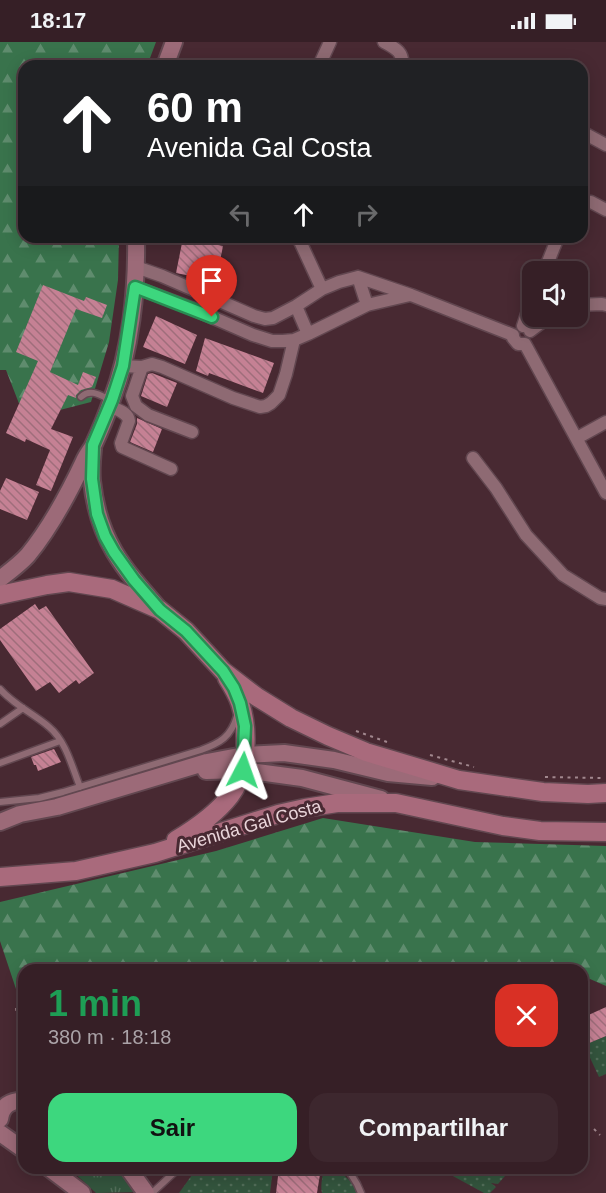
<!DOCTYPE html>
<html lang="pt">
<head>
<meta charset="utf-8">
<style>
	:root { --surface:#361f26; --page:#3d272e; --text:#f1f3f6; --muted:#aaa2a7; --line:#503d43; --accent:#3dd77e }
	body { margin:0; font-family:Arial,sans-serif; background:var(--page); color:var(--text); height:100vh; display:flex; flex-direction:column; font-size:22px; white-space:nowrap }
	* { box-sizing:border-box; margin:0 }
	p { font-size:20px; color:var(--muted) }
	.icon { flex:none; width:33px; height:33px; fill:none; stroke:currentColor; stroke-width:2; stroke-linecap:round; stroke-linejoin:round }
	.map { position:relative; flex:1; overflow:hidden }
	.sheet { position:absolute; left:18px; top:922px; width:570px; height:210px; display:flex; flex-direction:column; background:var(--surface); border-radius:18px; box-shadow:0 3px 15px #0003,0 0 0 2px var(--line) }
	.sheet>* { flex:none }
	.hud { position:absolute; left:18px; top:18px; width:570px; height:183px; border-radius:18px; box-shadow:0 3px 15px #0003,0 0 0 2px var(--line); background:#202124; color:#fff; overflow:hidden }
	.controls { position:absolute; left:522px; top:219px; display:grid; gap:12px }
	.controls a { display:grid; place-items:center; width:66px; height:66px; border-radius:12px; background:var(--surface); box-shadow:0 3px 15px #0003,0 0 0 2px var(--line); font-size:30px }
	.pin { position:absolute; display:grid; place-items:center; width:51px; height:51px; color:#fff; margin:-62px -26px; border-radius:50% 50% 50% 0; rotate:-45deg; box-shadow:0 0 6px #0007 }
	.pin .icon { rotate:45deg }
	.me { position:absolute; width:66px; margin:-33px; rotate:4deg; stroke-linejoin:round; filter:drop-shadow(0 0 4px #0008) }
	.turn { display:flex; align-items:center; gap:21px; height:126px; padding:0 30px; font-size:27px }
	.turn .icon { width:78px; height:78px; stroke-width:2.5 }
	.turn b { display:block; font-size:42px; line-height:51px }
	.lanes { display:flex; align-items:center; height:57px; padding:0 30px; background:#0003; justify-content:center; gap:30px; direction:ltr }
	.lanes .off { opacity:.35 }
	.round { display:grid; place-items:center; flex:none; width:63px; height:63px; border-radius:18px; background:var(--page) }
	.headline { display:flex; align-items:center; justify-content:space-between; height:102px; padding:0 30px }
	h1 { font-size:36px; font-weight:800; line-height:45px; color:#1e9e55 }
	.button { display:flex; gap:12px; margin-top:auto; padding:12px 30px }
	.button a { flex:1; height:69px; border-radius:18px; background:var(--accent); color:#111; font-size:24px; font-weight:800; line-height:69px; text-align:center }
	.button a+a { background:var(--page); color:var(--text) }
	.status { display:flex; justify-content:space-between; align-items:center; height:42px; padding:0 30px; background:var(--surface); direction:ltr }
	.status svg { height:16px; fill:currentColor }
	.map>svg:first-child { display:block }
	.grass { fill:url(#grass-tufts) }
	.forest { fill:url(#forest-firs) }
	.park { fill:url(#park-dots) }
	.building { fill:url(#building-back-hatch) }
	.lines { fill:none; stroke-linecap:round; stroke-linejoin:round }
	.lane-casing { stroke:#624750; stroke-width:9 }
	.street-casing { stroke:#624750; stroke-width:15 }
	.secondary-casing { stroke:#624750; stroke-width:20 }
	.primary-casing { stroke:#624750; stroke-width:21 }
	.path { stroke:#a1878e; stroke-width:2; stroke-dasharray:3 4.5; stroke-linecap:butt }
	.lane { stroke:#8e6a73; stroke-width:6 }
	.street { stroke:#8e6a73; stroke-width:12 }
	.secondary { stroke:#9c6a78; stroke-width:16 }
	.primary { stroke:#a96a7c; stroke-width:18 }
	.route-casing { stroke:#288c52; stroke-width:15 }
	.route { stroke:#3dd77e; stroke-width:10 }
	.labels { text-anchor:middle; stroke-width:6; stroke-linejoin:round; paint-order:stroke }
	.street-label { font-size:18px; fill:#ead5da; stroke:#482932 }
</style>
</head>
<body>
<div class="status"><b>18:17</b><svg viewBox="0 0 49 12"><path d="M0 12V9h3v3zM5 12V6h3v6zM10 12V3h3v9zM15 12V0h3v12zM26 1h20v11H26zM47 4h2v5h-2z"/></svg></div>
<div class="map">
<svg width="606" height="1151" viewBox="0 0 606 1151">
	<defs>
		<pattern id="grass-tufts" width="24" height="20" patternUnits="userSpaceOnUse" patternTransform="scale(1.5)"><rect width="24" height="20" fill="#33543d"/><path d="M3 7l-1-3M5 7V3M7 7l1-3M15 17l-1-3M17 17v-4M19 17l1-3" fill="none" stroke="#516c58"/></pattern>
		<pattern id="forest-firs" width="22" height="20" patternUnits="userSpaceOnUse" patternTransform="scale(1.5)"><rect width="22" height="20" fill="#39734c"/><path d="M5 1l3.5 6h-7zM16 11l3.5 6h-7z" fill="#5f8c6e"/></pattern>
		<pattern id="park-dots" width="8" height="8" patternUnits="userSpaceOnUse" patternTransform="scale(1.5)"><rect width="8" height="8" fill="#33543d"/><path d="M2 2h.1M6 6h.1" fill="none" stroke="#516c58" stroke-width="1.8" stroke-linecap="round"/></pattern>
		<pattern id="building-back-hatch" width="6" height="6" patternUnits="userSpaceOnUse" patternTransform="scale(1.5)"><rect width="6" height="6" fill="#c58194"/><path d="M-1 5l2 2M0 0l6 6M5-1l2 2" fill="none" stroke="#9f6e7b"/></pattern>
	</defs>
	<rect width="100%" height="100%" fill="#482932"/>
	<path class="grass" d="M70 1127H118L137 1150 96 1151Z"/>
	<path class="forest" d="M0 0H156L147 24H24V195H119L118 238 109 300 91 360 25 377 6 328H0Z
		M323 776 475 800 606 804V944L590 937 582 940V928H24V971L0 899V860L216 809Z"/>
	<path class="park" d="M606 994V1032L599 1035 584 1003Z
		M197 1126 273 1127 270 1151H179Z
		M323 1127H337L357 1145 358 1151H322C320 1143 323 1135 323 1127Z
		M440 1127H507L505 1134 498 1142 491 1141 496 1145 490 1151H484Z"/>
	<path class="building" d="M183 196 223 204 216 239 176 231Z
		M43 243 84 259 86 255 107 263 102 276 76 267 50 330 78 343 83 330 96 335 92 345 81 348 76 353V356L68 353 51 387 73 395 51 449 36 443 50 408 26 397 25 400 6 391 38 319 16 310Z
		M156 274 197 293 185 322 143 305Z
		M205 296 274 321 263 351 209 331 208 334 196 329Z
		M152 331 177 341 167 365 141 354 148 332Z
		M137 376 162 387 153 410 130 400 137 382Z
		M6 436 39 450 27 478 0 467V449Z
		M35 562 39 568 46 564 94 631 79 642 76 638 59 651 50 640 36 649 0 598V587Z
		M54 707 61 720 38 729 36 723H34L31 715Z
		M606 965V994L582 1004V976Z
		M279 1126H321L317 1151H276Z"/>
	<g class="lines">
		<defs>
			<path id="lane" d="M81 355C90 346 100 353 110 358
				M0 647C14 663 34 672 49 685 66 699 72 725 80 745
				M0 682 23 666
				M0 721 60 699
				M0 760 39 756 63 750 201 708C220 701 231 695 237 674
				M347 1126 357 1142 361 1151
				M152 1151 179 1126"/>
			<path id="street" d="M384 0C395 6 404 10 402 24
				M319 24 330 0
				M582 90 606 103
				M582 160H591L606 168
				M298 195 322 247
				M136 225 162 234 254 274 265 277 273 276 296 264 322 247 339 240 358 235 411 253 513 293V296L518 302H525
				M544 230 558 195
				M358 235 367 263
				M135 245 191 266 253 293 272 299H283L294 298 308 292 367 263 410 253
				M578 263 602 262 606 263
				M296 264 308 292
				M523 284 532 257
				M530 289 550 274
				M525 302 606 451
				M123 324 142 325 132 354 136 364 148 373 192 390
				M142 325 152 322 162 325 233 356 260 365 266 364 271 361 279 353 286 332 294 298
				M110 364C117 368 128 370 129 379L121 401 122 405 171 427
				M577 396 606 380
				M473 416 496 446 526 493 563 533 600 556 606 557"/>
			<path id="secondary" d="M165 24 174 0
				M93 407C92 417 91 429 92 439 98 498 123 526 160 568
				M0 537C9 530 20 522 28 513 51 485 68 453 84 419 86 414 90 409 93 404 100 389 107 372 112 357 131 308 137 247 136 195
				M206 729 243 728 302 736 381 757
				M0 780 20 772 57 765 207 720 244 713 284 711 334 718 388 731 432 735
				M0 1077C2 1063 11 1058 24 1059
				M0 1091 24 1108
				M49 1126 82 1151
				M128 1126 146 1151"/>
			<path id="primary" d="M0 553 47 543 69 540 112 547 160 568 186 589 223 629 257 655 291 676 328 694 366 710 459 738 543 750 588 752 606 751
				M176 798C196 786 216 772 230 754 248 731 249 688 240 661 237 652 232 644 227 636
				M0 835 76 829 155 811 278 772 305 766 337 761H396L503 784 540 789 606 790"/>
		</defs>
		<use href="#lane" class="lane-casing"/>
		<use href="#street" class="street-casing"/>
		<use href="#secondary" class="secondary-casing"/>
		<use href="#primary" class="primary-casing"/>
		<path class="path" d="M356 689 387 700
			M430 713 474 725
			M545 735 602 736
			M16 966 24 1023
			M594 1087 600 1093"/>
		<use href="#lane" class="lane"/>
		<use href="#street" class="street"/>
		<use href="#secondary" class="secondary"/>
		<use href="#primary" class="primary"/>
	</g>
	<g class="lines">
		<defs>
			<path id="route" d="M212 275 135 245 123 324 112 358 93 403 92 437 97 472 105 494 114 510 134 538 160 568 186 589 223 629 234 646 240 661 245 684 243 728"/>
		</defs>
		<use href="#route" class="route-casing"/>
		<use href="#route" class="route"/>
	</g>
	<g class="labels">
		<g class="street-label">
			<text transform="translate(249 784) rotate(-16)" y="6">Avenida Gal Costa</text>
		</g>
	</g>
</svg>
<div class="controls">
<a><svg class="icon" aria-label="sound" viewBox="0 0 24 24"><path d="M4 9h4l5-4v14l-5-4H4zM17 9q2 3 0 6"/></svg></a>
</div>
<div class="pin" style="left:212px;top:275px;background:#d93025"><svg class="icon" aria-label="arrive" viewBox="0 0 24 24"><path d="M6 21V4h12l-3 4 3 4H6"/></svg></div>
<svg class="me" style="left:243px;top:728px" viewBox="-20 -20 40 40"><path d="M0-17L14 15 0 8-14 15z" fill="#3dd77e" stroke="#fff" stroke-width="4"/></svg>
<div class="hud">
<div class="turn"><svg class="icon" aria-label="ahead" viewBox="0 0 24 24"><path d="M12 20V5M6 11l6-6 6 6"/></svg><div><b>60 m</b>Avenida Gal Costa</div></div>
<div class="lanes"><svg class="icon off" aria-label="left" viewBox="0 0 24 24"><path d="M17 20v-9H6M10 6l-5 5 5 5"/></svg><svg class="icon" aria-label="ahead" viewBox="0 0 24 24"><path d="M12 20V5M6 11l6-6 6 6"/></svg><svg class="icon off" aria-label="right" viewBox="0 0 24 24"><path d="M7 20v-9h11M14 6l5 5-5 5"/></svg></div>
</div>
<section class="sheet">
<div class="headline"><div><h1>1 min</h1><p>380 m · 18:18</p></div><a class="round" style="background:#d93025;color:#fff"><svg class="icon" aria-label="close" viewBox="0 0 24 24"><path d="M6 6l12 12M18 6L6 18"/></svg></a></div>
<div class="button"><a>Sair</a><a>Compartilhar</a></div>
</section>
</div>
</body>
</html>
